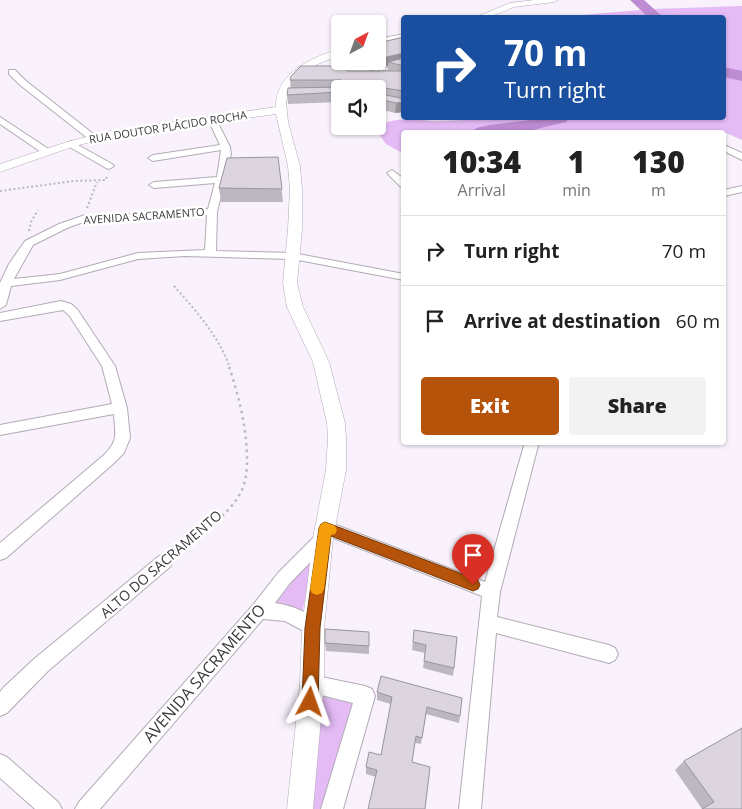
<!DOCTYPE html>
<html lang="en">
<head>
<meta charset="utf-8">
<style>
	:root { --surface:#fff; --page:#f2f2f2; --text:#222; --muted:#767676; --line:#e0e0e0; --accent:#b45309 }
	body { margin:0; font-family:"Open Sans",sans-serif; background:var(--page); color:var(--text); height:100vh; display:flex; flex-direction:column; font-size:19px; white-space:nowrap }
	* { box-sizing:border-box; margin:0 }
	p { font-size:16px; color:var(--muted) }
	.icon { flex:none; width:28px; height:28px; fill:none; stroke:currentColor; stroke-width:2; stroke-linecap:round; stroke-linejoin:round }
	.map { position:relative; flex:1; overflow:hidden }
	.sheet { position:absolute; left:401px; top:130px; width:325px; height:315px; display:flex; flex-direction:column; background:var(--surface); border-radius:5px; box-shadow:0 1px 4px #0004 }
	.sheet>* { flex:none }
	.top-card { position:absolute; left:401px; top:15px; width:325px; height:105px; border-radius:5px; box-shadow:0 1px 4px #0004; background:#1a4fa0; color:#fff; overflow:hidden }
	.needle { width:32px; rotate:41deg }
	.tools { position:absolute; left:331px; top:15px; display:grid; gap:10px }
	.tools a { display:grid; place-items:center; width:55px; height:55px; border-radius:5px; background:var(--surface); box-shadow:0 1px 4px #0004; font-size:25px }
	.pin { position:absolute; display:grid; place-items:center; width:42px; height:42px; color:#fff; margin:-51px -21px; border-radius:50% 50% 50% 0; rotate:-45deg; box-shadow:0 0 5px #0007 }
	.pin .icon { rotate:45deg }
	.me { position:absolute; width:55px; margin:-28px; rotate:4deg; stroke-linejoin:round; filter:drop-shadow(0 0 4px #0008) }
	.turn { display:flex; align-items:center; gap:18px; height:105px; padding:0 20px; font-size:22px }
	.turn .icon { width:65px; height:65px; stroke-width:2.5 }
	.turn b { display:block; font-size:35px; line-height:42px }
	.eta { display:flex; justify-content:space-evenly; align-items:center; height:85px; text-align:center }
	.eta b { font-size:30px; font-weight:800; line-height:35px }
	.button { display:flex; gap:10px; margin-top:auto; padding:10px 20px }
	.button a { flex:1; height:58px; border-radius:5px; background:var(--accent); color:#fff; font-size:20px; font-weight:800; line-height:58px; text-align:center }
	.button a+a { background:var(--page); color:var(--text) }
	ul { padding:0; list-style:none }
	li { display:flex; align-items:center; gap:15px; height:70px; padding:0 20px; border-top:1px solid var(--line) }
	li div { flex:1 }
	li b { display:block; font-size:19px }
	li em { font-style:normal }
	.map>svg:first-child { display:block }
	.green { fill:#e4bbf5 }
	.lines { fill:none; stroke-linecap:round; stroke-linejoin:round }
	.river { fill:#bd8cd2; fill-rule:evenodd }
	.service-casing { stroke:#b2abb5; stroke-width:2 }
	.minor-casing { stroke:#b2abb5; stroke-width:2 }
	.tertiary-casing { stroke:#b2abb5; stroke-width:1 }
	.path-far1 { stroke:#bdb7bf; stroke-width:2; stroke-dasharray:2 2.5; stroke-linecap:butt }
	.path { stroke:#bdb7bf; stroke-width:2.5; stroke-dasharray:2.5 4; stroke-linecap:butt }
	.service { fill:#fff; fill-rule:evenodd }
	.minor { fill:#fff; fill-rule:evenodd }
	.tertiary { fill:#fff; fill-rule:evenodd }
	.wall { fill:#bdb7c0 }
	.shaded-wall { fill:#9a959c }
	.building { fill:#dcd5df; stroke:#9a959c }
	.route { fill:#b45309; stroke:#753606 }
	.slow { fill:#f59e0b }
	.labels { text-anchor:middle; stroke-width:5; stroke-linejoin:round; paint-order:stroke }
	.far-street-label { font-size:11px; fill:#3b383c; stroke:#fff }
	.street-label { font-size:14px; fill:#3b383c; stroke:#fff }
	.near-street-label { font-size:16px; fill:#3b383c; stroke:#fff }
</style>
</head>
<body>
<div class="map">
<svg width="742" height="809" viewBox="0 0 742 809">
	<rect width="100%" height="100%" fill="#f9f2fc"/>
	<path class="green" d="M742 6V140L724 132H404V154L386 144 377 131C380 125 385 122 392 121 409 117 427 122 445 121 537 115 631 118 724 118V18L558 17 652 9Z
		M307 561 313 565 302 613 283 604H275L294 576Z
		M322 694 356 702 326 809H310Z"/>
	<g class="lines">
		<path class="river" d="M630 0H644L664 18H649Z
			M724 67 742 71V81L724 77Z
			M541 118H569L566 122 524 132H473L476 128C497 122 520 123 541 118Z"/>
		<defs>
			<path id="service" d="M341 61H347L367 68V70L374 71 372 72H338V70H365Z
				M366 61H371L382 69 404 63V65L381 71Z"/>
			<path id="minor" d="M9 70H15L26 81 96 136V140H90L20 85 9 74Z
				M212 116 216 119 230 147 231 154 217 212 216 251 293 253 404 274V280L293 259 185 256 138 259 60 280 11 286 6 305 0 309V283L9 264 25 241 59 224 85 215 105 216 208 209 215 183 154 188 149 185 154 182 217 177 221 150 153 161 148 158 153 155 220 145 208 119ZM207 215 205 250 138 253 60 274 14 279 33 245 67 228 86 221 105 222Z
				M0 117 50 150V154H44L0 124Z
				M71 141 112 164 114 166 109 169 106 168 68 146 67 144Z
				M724 145 742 153V160L724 151Z
				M392 170 404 179V188L401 187 387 173Z
				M742 186V192L724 196V190Z
				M61 301 71 304 77 309 115 366 127 408 130 438 124 453 114 463 6 558 0 560V543L104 455C119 440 115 434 114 414L0 435V425L112 404 102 366 69 315 63 310 0 321V313Z
				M525 442H539L500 592 497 617 609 645 615 648 618 654 615 660 609 663 496 633 481 809H459L482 596 331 537 329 543 290 583 275 603C290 605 315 613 322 628L319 634 313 636 285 621 263 619 100 809H75L79 802 253 605 278 573 319 532 317 528 319 523 325 521 331 523 485 582Z
				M165 554 171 556 173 561 171 566 48 671 7 713 0 716V692L4 687 34 659 159 556Z
				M312 675 365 686 372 689 375 696 343 809H321L353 703 305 691 303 684 305 677Z
				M0 754 7 757 58 802 62 809H35L0 778Z"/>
			<path id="tertiary" d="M534 0H558L554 2 514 7 487 18H474L510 3Z
				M404 34V40L378 45V39Z
				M340 49V55L318 64 301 74 290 85 286 102 288 122 300 166 302 189V229L297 283 303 307 329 362 345 423 346 438V470L333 538 324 628V684L313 809H287L300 684 302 628 313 538 326 470 328 438 327 423 313 362 287 307 283 283 288 229 290 189 288 166 276 114 110 137 75 146 0 172V164L67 142 110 131 276 107C275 73 312 57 340 49Z"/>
		</defs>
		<use href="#service" class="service-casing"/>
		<use href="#minor" class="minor-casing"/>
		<use href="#tertiary" class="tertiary-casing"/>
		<path class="path-far1" d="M0 191 74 181 106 180 107 176
			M87 208 97 182
			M29 231 31 222 38 210
			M174 286C196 311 219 336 230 368"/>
		<path class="path" d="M176 552C198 535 228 517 241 492 256 462 240 398 229 367"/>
		<use href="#service" class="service"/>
		<use href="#minor" class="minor"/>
		<use href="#tertiary" class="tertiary"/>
	</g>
	<path class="wall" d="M404 37V112L395 113 387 111 378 112V89H340V102L288 104 287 92 291 88 290 80 347 71H388V66L382 67 373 61H378V43Z
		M424 118H454V119Z
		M278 157 283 202H221L219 188Z
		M414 630 454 668 453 676 423 668 425 653 412 650Z
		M369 632V654L326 651 325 643Z
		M377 692 460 716 459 723 426 714 421 744 415 743 376 777 366 774V767L381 755 391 704 377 700Z
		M684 761 742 809H702L675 770Z"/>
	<path class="shaded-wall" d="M404 53V62H388V66L382 67V58Z
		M404 102V112L395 113 396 103Z"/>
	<path class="building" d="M404 37V53L382 58 378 55V43Z
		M404 58V66L388 62Z
		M301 66H346L347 71H404V91L378 87V90V89H340V92L287 95 288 88 340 87 341 80H290L291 76Z
		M378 93 404 99V102L396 103 387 101 378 102Z
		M278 157 282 189 219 188 227 158Z
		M325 629 369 632V646L325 643Z
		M414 630 457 637 454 668 424 661 426 645 413 642Z
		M381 676 462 698 460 716 427 707 422 738 416 736 412 762 430 767 425 809H368L377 770 366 767 369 752 381 755 392 697 377 692Z
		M742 728V809H702L714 802 684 761Z"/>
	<path class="route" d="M325 522 478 580 480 585 478 589 473 591 331 536 320 628 318 702 316 708 310 710 304 708 302 702 305 628 319 528 321 524Z"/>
	<path class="slow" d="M325 522 335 526 337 530 335 534 331 535 324 589 322 593 317 595 312 593 310 589 319 528 321 524Z"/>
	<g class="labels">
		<g class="far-street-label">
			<text transform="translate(168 127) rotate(-9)" y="4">RUA DOUTOR PLÁCIDO ROCHA</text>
			<text transform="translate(144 216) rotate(-4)" y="4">AVENIDA SACRAMENTO</text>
		</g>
		<g class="street-label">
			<text transform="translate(161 564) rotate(-41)" y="5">ALTO DO SACRAMENTO</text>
		</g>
		<g class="near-street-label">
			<text transform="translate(204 673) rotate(-49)" y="6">AVENIDA SACRAMENTO</text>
		</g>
	</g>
</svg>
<div class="tools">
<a><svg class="needle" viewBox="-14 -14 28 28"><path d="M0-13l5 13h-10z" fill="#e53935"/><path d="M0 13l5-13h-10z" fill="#767676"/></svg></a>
<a><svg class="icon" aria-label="sound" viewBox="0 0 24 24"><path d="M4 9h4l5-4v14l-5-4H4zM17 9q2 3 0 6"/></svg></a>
</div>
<div class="pin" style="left:473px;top:585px;background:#d93025"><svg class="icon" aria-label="arrive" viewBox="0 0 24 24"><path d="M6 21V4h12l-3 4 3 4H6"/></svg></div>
<svg class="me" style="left:310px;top:702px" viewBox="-20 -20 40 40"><path d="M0-17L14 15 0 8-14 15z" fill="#b45309" stroke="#fff" stroke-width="4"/></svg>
<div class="top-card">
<div class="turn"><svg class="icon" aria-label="right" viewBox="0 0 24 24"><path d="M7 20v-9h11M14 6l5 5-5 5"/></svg><div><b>70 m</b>Turn right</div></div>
</div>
<section class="sheet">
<div class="eta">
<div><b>10:34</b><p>Arrival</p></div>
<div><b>1</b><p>min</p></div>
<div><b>130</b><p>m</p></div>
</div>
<ul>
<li><svg class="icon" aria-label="right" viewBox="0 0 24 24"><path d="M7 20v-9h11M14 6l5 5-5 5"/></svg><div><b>Turn right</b></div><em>70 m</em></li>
<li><svg class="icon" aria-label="arrive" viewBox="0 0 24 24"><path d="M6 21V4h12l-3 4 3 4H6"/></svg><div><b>Arrive at destination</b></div><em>60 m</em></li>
</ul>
<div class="button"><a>Exit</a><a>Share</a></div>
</section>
</div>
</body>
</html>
